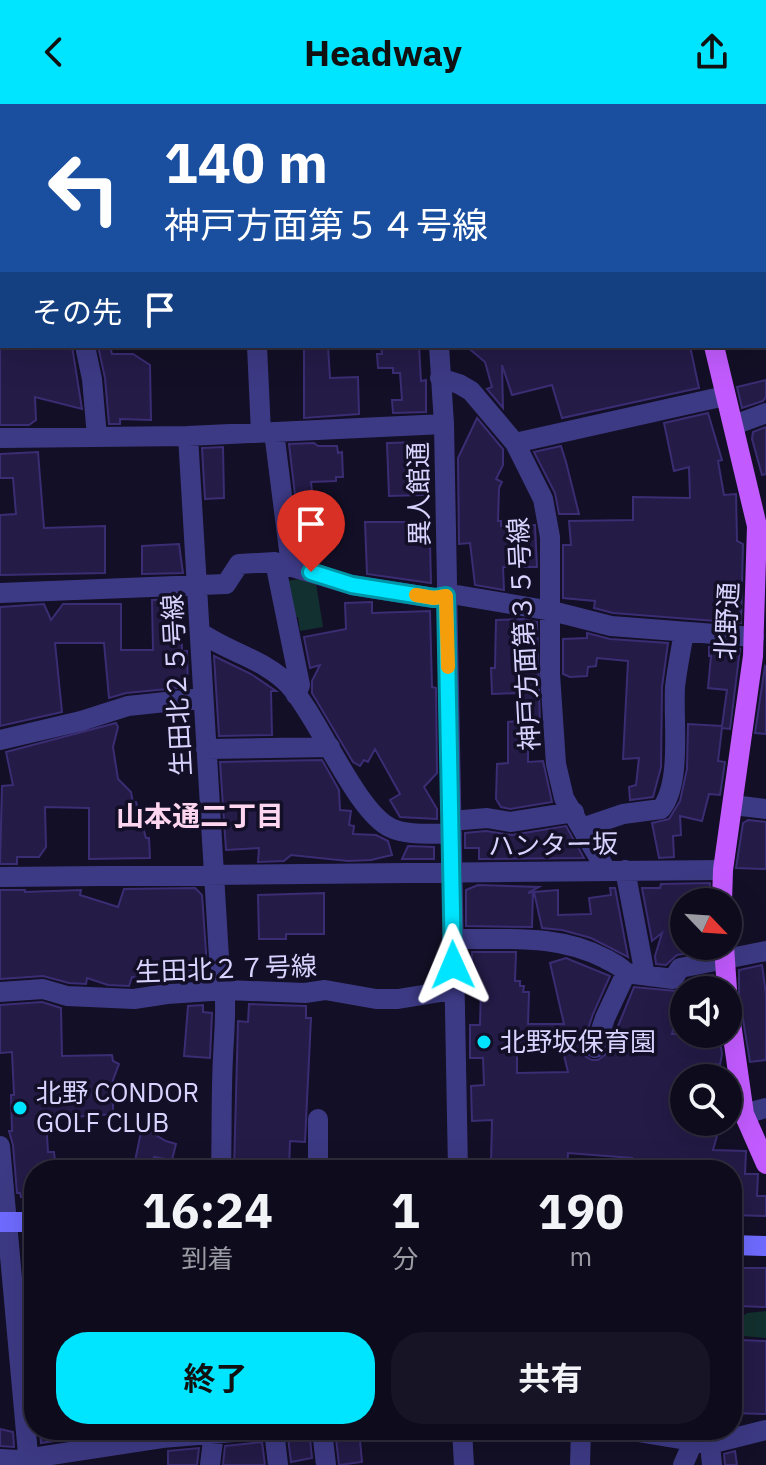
<!DOCTYPE html>
<html lang="ja">
<head>
<meta charset="utf-8">
<style>
	:root { --surface:#0e0b1c; --page:#171425; --text:#f1f3f6; --muted:#9b9ba3; --line:#2e2b3b; --accent:#00e5ff }
	body { margin:0; font-family:"IBM Plex Sans","Noto Sans JP",sans-serif; background:var(--page); color:var(--text); height:100vh; display:flex; flex-direction:column; font-size:30px; white-space:nowrap }
	* { box-sizing:border-box; margin:0 }
	p { font-size:26px; color:var(--muted) }
	.icon { flex:none; width:44px; height:44px; fill:none; stroke:currentColor; stroke-width:2; stroke-linecap:round; stroke-linejoin:round }
	.map { position:relative; flex:1; overflow:hidden }
	.side { position:absolute; left:24px; top:1056px; width:718px; height:280px; display:flex; flex-direction:column; background:var(--surface); border-radius:32px; box-shadow:0 8px 32px #0002,0 0 0 2px var(--line) }
	.side>* { flex:none }
	.guide { position:absolute; left:0px; top:0px; width:766px; height:244px; box-shadow:0 8px 32px #0002,0 0 0 2px var(--line); background:#1a4fa0; color:#fff; overflow:hidden }
	.needle { width:52px; rotate:115deg }
	.buttons { position:absolute; left:670px; top:784px; display:grid; gap:16px }
	.buttons a { display:grid; place-items:center; width:72px; height:72px; border-radius:50%; background:var(--surface); box-shadow:0 8px 32px #0002,0 0 0 2px var(--line); font-size:40px }
	.pin { position:absolute; display:grid; place-items:center; width:68px; height:68px; color:#fff; margin:-82px -34px; border-radius:50% 50% 50% 0; rotate:-45deg; box-shadow:0 0 8px #0007 }
	.pin .icon { rotate:45deg }
	.me { position:absolute; width:88px; margin:-44px; rotate:359deg; stroke-linejoin:round; filter:drop-shadow(0 0 6px #0008) }
	.turn { display:flex; align-items:center; gap:28px; height:168px; padding:0 32px; font-size:36px }
	.turn .icon { width:104px; height:104px; stroke-width:2.5 }
	.turn b { display:block; font-size:56px; line-height:68px }
	.then { display:flex; align-items:center; height:76px; padding:0 32px; background:#0003; gap:16px; font-size:30px }
	.eta { display:flex; justify-content:space-evenly; align-items:center; height:136px; text-align:center }
	.eta b { font-size:48px; font-weight:700; line-height:56px }
	.cta { display:flex; gap:16px; margin-top:auto; padding:16px 32px }
	.cta a { flex:1; height:92px; border-radius:32px; background:var(--accent); color:#111; font-size:32px; font-weight:700; line-height:92px; text-align:center }
	.cta a+a { background:var(--page); color:var(--text) }
	header { display:flex; justify-content:space-between; align-items:center; height:104px; padding:0 32px; background:var(--accent); color:#111; font-size:36px; font-weight:700 }
	.map>svg:first-child { display:block }
	.green { fill:#12302f }
	.building { fill:#241b47; stroke:#3b2d73; stroke-width:2; fill-rule:evenodd }
	.lines { fill:none; stroke-linecap:round; stroke-linejoin:round }
	.street { stroke:#3d3a85; stroke-width:20 }
	.secondary { stroke:#6f6bff; stroke-width:20 }
	.primary { stroke:#c25bff; stroke-width:20 }
	.route-casing { stroke:#0095a6; stroke-width:20 }
	.route { stroke:#00e5ff; stroke-width:14 }
	.slow { stroke:#f59e0b; stroke-width:14 }
	.poi-dot { fill:#00e5ff; stroke:#130f26; stroke-width:3 }
	.labels { text-anchor:middle; stroke-width:7; stroke-linejoin:round; paint-order:stroke }
	.street-label { font-size:26px; fill:#d9d4ff; stroke:#130f26 }
	.poi-label { font-size:26px; fill:#d9d4ff; stroke:#130f26; text-anchor:start }
	.neighbourhood-label { font-size:28px; font-weight:bold; fill:#ffd6f0; stroke:#130f26 }
</style>
</head>
<body>
<header><svg class="icon" aria-label="back" viewBox="0 0 24 24"><path d="M15 5l-7 7 7 7"/></svg>Headway<svg class="icon" aria-label="share" viewBox="0 0 24 24"><path d="M12 15V3M7 8l5-5 5 5M5 13v7h14v-7"/></svg></header>
<div class="map">
<svg width="766" height="1361" viewBox="0 0 766 1361">
	<rect width="100%" height="100%" fill="#130f26"/>
	<path class="green" d="M315 473 323 523 300 527 298 513 292 514 286 477Z
		M766 1207V1234L742 1232 732 1220 747 1209Z"/>
	<path class="building" d="M0 242H72L82 305 35 293 36 316 29 321H0Z
		M98 242H110L112 250H133L150 261 151 316 120 315V320H109L105 274Z
		M304 242H328L330 274 358 273 359 310 304 314Z
		M381 242H419L421 277 426 276V308L393 309 392 296H402L400 269H393V264H378L377 250H382Z
		M466 242H690L699 284 562 314 552 281 512 291 502 261 503 304 487 285 492 283 485 258Z
		M766 276V293L763 297 742 304 737 283Z
		M708 309 722 356 718 357 724 391 736 390 737 437 743 440 741 519 613 509 594 504 595 497 563 494V441H571L569 417 633 416V393L690 394 689 363 674 367 664 319Z
		M477 314 503 345V361L496 375 502 378 499 384 498 417H501V422L535 421 537 463H503L504 486 475 481 470 439 459 440 458 354Z
		M766 323V370L762 371 752 335 753 328Z
		M424 338 426 378H423V391L389 392 387 339Z
		M314 339 318 342H337L338 349 342 348 343 373H336V377L311 378 315 413 298 416 289 340Z
		M561 342 566 358 579 410H559L555 389 534 348Z
		M223 343 224 394 205 395 202 344Z
		M38 348 44 424 105 422V469L0 471V411L16 410 13 374H0V350Z
		M365 418H408L409 439 430 438 431 479 367 470Z
		M179 440 183 469 142 470V442Z
		M181 495 182 547H187L188 583 126 589 109 594 104 539H55L62 608 0 622V503L44 500 51 516 63 500H121V546H153L152 496Z
		M372 498V509L430 507 432 583 436 584 437 669 424 683 437 705V715L400 713 390 696 400 690 375 645 368 658 364 656 360 662 353 658 312 589V577L320 561 310 564 304 533 346 525 345 499Z
		M523 515 537 518 540 620H528V658L543 657 552 698 510 705 501 703 496 695 497 660 508 659V618L517 617 519 589 492 590 491 564H495L496 516Z
		M587 529 610 535 668 539 662 583 661 663 653 693 630 696 629 683 636 681 639 654 623 655 628 557 597 554 596 562 588 563 587 572 570 573 563 570V535L587 534Z
		M709 543 740 545 730 625 722 624 718 657 725 658 720 691 709 690 702 717 680 712 681 731 673 732 674 753 659 754 652 719 669 715 680 697 687 665 688 620 722 622 727 586 708 584 711 552H709Z
		M214 552 251 570 276 587H271L272 631 219 632Z
		M765 562 766 563V630L755 629Z
		M116 619 118 623 113 643 118 675 131 688 133 699 136 698 146 734H149L150 754 89 755V704L45 703 46 743 39 753H17V760H0L2 682 13 681 6 648Z
		M322 656 339 686 340 706 351 707 349 721 354 722 353 730 376 731 388 737 392 751 371 756 348 757 291 751 284 757 258 758 259 744 226 746 220 658Z
		M748 716 766 718V765L736 764 743 719Z
		M566 722 584 754 479 755V744H465V729L486 727 512 731Z
		M408 742 434 743V755H402Z
		M710 779 709 798H684V842H711V845L677 851 666 861 656 860 655 852 662 829 652 837 642 784H660L661 780Z
		M478 781 539 783 528 789 533 788 532 823 466 822V786Z
		M195 784 202 791 206 848 205 865 192 864 191 873 164 872 160 878 132 873 129 882 108 881 87 874 86 880 69 879 43 872 0 875V786H25V788L81 786 80 791 118 803 124 785Z
		M610 784H615L628 853 591 834 562 826 542 824 534 788 558 786V811L591 810 589 794 611 791Z
		M324 789V830H286V835H259L258 791Z
		M472 848H516L515 877H520V882H524L523 888H529L528 920H564L550 859 566 854 610 872 593 910 583 940 585 952 592 956H598L607 949 634 883 676 887 678 909 672 930H719L722 950 720 961 715 960 711 974H684V1018H721L713 1046 746 1047 745 1070H758L757 1092H766V1112L732 1111V1066L631 1064 632 1054 568 1049 567 1066H541L542 1059 491 1058 492 1016 472 1017 471 982 484 981 483 954H470V921H480L481 881H471ZM517 939H561L568 968 517 969Z
		M762 861 766 890V956L750 958 739 891V866Z
		M713 871 714 886H680L688 876Z
		M42 898 61 904 62 952 112 951 113 957 119 960 113 976V1010L46 1015 48 1048H54L56 1066H34V1092L21 1093 20 1089H17L13 1041 9 1027H12L11 991H14L12 948 0 949V901Z
		M249 900 306 902V914H311L305 1038 290 1037 289 1066 234 1065 238 917 248 918Z
		M203 901V908L212 909 210 954 184 952 188 902Z
		M142 1023 166 1037 176 1040 172 1056 154 1053 152 1061 135 1057Z
		M743 1164H766V1203L737 1202 738 1174 743 1175Z
		M740 1236 766 1237V1310L732 1309V1272L739 1273Z
		M0 1325 13 1328 14 1343 0 1342Z
		M40 1326H81V1333L41 1339Z
		M287 1326H309L312 1354 291 1358Z
		M335 1326H359L362 1358 339 1361Z
		M262 1338 265 1361H223L225 1342Z
		M199 1344 197 1361H168V1347Z
		M735 1347 737 1361H725L724 1350Z"/>
	<g class="lines">
		<path class="street" d="M54 0V2
			M434 0V2
			M132 2V0
			M764 176 766 175
			M0 205 2 206
			M85 242 92 275 97 333
			M257 242 261 329
			M439 242 444 320 458 1066
			M440 274 459 280 471 287 515 339 543 395 550 433V570L556 660 564 694 606 766
			M734 321 766 309
			M274 328 291 462
			M188 332 219 854C228 895 225 913 223 953 221 991 222 1029 221 1066
			M0 334 188 332 444 320
			M515 339 725 292
			M275 458 300 581 296 591
			M0 489 226 480 239 460 275 458 352 481 434 494 457 491 552 507 611 522 754 533
			M200 528C227 548 265 555 289 581 319 614 356 708 391 724 408 732 433 729 452 730
			M0 636 81 617 128 602 203 594
			M206 645 330 643
			M733 701 766 705
			M451 717 487 714 510 718 574 708
			M582 724 623 710 661 705C682 679 673 617 675 583 677 565 681 546 684 528
			M625 766 645 871
			M0 773 723 766
			M452 835C506 836 557 829 606 855 613 859 621 862 626 869L673 875 680 864 766 847
			M0 888 43 885 67 892 134 895 167 890 226 886 305 889 325 886 376 895H398L453 886
			M595 944 605 914 626 869
			M744 1010 766 1004
			M0 1042 29 1361
			M318 1066V1015
			M274 1326 278 1361
			M322 1326 326 1361
			M462 1326 464 1361
			M626 1326 710 1340 766 1326
			M710 1340 712 1361
			M0 1355 19 1356 162 1334 259 1326
			M210 1361 214 1328
			M580 1361 581 1326
			M683 1361 693 1338"/>
		<path class="secondary" d="M0 1118H34
			M732 1141 766 1142"/>
		<path class="primary" d="M617 0V2
			M714 242 757 422 753 552 723 766 722 798
			M724 842 727 886
			M728 898 744 1010 766 1060"/>
	</g>
	<g class="lines">
		<defs>
			<path id="route" d="M311 468 352 481 434 494 446 492 453 861"/>
		</defs>
		<use href="#route" class="route-casing"/>
		<use href="#route" class="route"/>
		<path class="slow" d="M416 491 434 494 446 492 448 563"/>
	</g>
	<g class="poi-dot">
		<circle cx="484" cy="938" r="8"/>
		<circle cx="20" cy="1004" r="8"/>
	</g>
	<g class="labels">
		<g class="street-label">
			<text transform="translate(419 390) rotate(-91)" y="9">異人館通</text>
			<text transform="translate(727 517) rotate(-87)" y="9">北野通</text>
			<text transform="translate(524 530) rotate(-93)" y="9">神戸方面第３５号線</text>
			<text transform="translate(177 581) rotate(-93)" y="9">生田北２５号線</text>
			<text transform="translate(553 741) rotate(-1)" y="9">ハンター坂</text>
			<text transform="translate(226 865) rotate(-2)" y="9">生田北２７号線</text>
		</g>
		<g class="poi-label">
			<text x="500" y="947">北野坂保育園</text>
			<text x="36" y="998">北野 CONDOR<tspan x="36" dy="30">GOLF CLUB</tspan></text>
		</g>
		<g class="neighbourhood-label">
			<text x="200" y="722">山本通二丁目</text>
		</g>
	</g>
</svg>
<div class="buttons">
<a><svg class="needle" viewBox="-14 -14 28 28"><path d="M0-13l5 13h-10z" fill="#e53935"/><path d="M0 13l5-13h-10z" fill="#9b9ba3"/></svg></a>
<a><svg class="icon" aria-label="sound" viewBox="0 0 24 24"><path d="M4 9h4l5-4v14l-5-4H4zM17 9q2 3 0 6"/></svg></a>
<a><svg class="icon" aria-label="search" viewBox="0 0 24 24"><circle cx="10" cy="10" r="6"/><path d="M15 15l6 6"/></svg></a>
</div>
<div class="pin" style="left:311px;top:468px;background:#d93025"><svg class="icon" aria-label="arrive" viewBox="0 0 24 24"><path d="M6 21V4h12l-3 4 3 4H6"/></svg></div>
<svg class="me" style="left:453px;top:861px" viewBox="-20 -20 40 40"><path d="M0-17L14 15 0 8-14 15z" fill="#00e5ff" stroke="#fff" stroke-width="4"/></svg>
<div class="guide">
<div class="turn"><svg class="icon" aria-label="left" viewBox="0 0 24 24"><path d="M17 20v-9H6M10 6l-5 5 5 5"/></svg><div><b>140 m</b>神戸方面第５４号線</div></div>
<div class="then">その先<svg class="icon" aria-label="arrive" viewBox="0 0 24 24"><path d="M6 21V4h12l-3 4 3 4H6"/></svg></div>
</div>
<section class="side">
<div class="eta">
<div><b>16:24</b><p>到着</p></div>
<div><b>1</b><p>分</p></div>
<div><b>190</b><p>m</p></div>
</div>
<div class="cta"><a>終了</a><a>共有</a></div>
</section>
</div>
</body>
</html>
